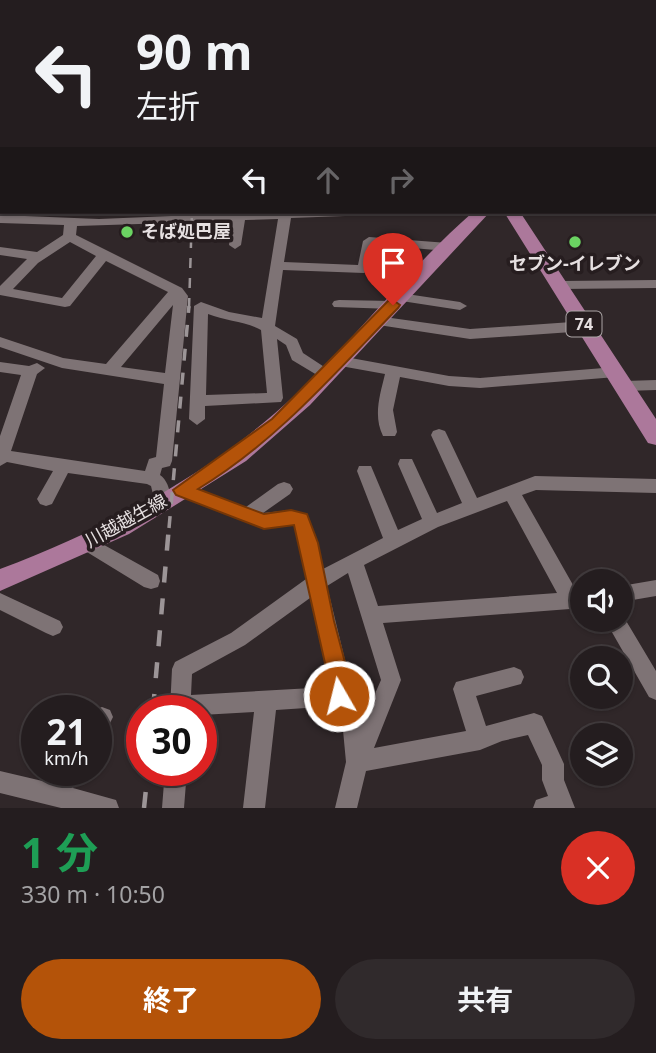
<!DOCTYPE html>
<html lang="ja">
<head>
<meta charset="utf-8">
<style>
	:root { --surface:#241d1f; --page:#302a2c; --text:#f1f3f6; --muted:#a3a2a4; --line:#413b3d; --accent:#b45309 }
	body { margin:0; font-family:"Noto Sans","Noto Sans JP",sans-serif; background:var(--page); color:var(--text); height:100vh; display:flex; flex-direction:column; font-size:26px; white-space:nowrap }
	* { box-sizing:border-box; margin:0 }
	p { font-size:23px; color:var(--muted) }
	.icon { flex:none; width:38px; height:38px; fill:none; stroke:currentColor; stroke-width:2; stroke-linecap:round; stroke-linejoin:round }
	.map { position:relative; height:808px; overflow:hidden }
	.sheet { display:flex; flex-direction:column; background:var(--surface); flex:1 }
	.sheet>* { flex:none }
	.banner { position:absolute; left:0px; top:0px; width:656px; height:214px; box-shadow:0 2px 5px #0004,0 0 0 2px var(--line); background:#241d1f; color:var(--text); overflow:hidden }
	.buttons { position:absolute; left:570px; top:569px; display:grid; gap:14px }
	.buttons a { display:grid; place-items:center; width:63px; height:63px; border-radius:50%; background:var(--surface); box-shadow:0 2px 5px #0004,0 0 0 2px var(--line); font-size:35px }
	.speed { position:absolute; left:21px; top:695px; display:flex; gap:14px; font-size:35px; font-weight:700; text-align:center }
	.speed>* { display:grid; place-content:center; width:91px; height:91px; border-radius:50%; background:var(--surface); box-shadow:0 2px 5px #0004,0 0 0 2px var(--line); line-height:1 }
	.speed small { font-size:18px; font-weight:400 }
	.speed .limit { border:10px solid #d22; background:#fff; color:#111 }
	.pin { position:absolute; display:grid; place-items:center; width:60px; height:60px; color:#fff; margin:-72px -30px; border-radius:50% 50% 50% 0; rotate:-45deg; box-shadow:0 0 7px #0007 }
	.pin .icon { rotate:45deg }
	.me { position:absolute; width:77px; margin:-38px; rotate:352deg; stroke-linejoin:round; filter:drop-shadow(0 0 5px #0008) }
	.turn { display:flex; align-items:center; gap:24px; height:147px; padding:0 21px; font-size:32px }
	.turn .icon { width:91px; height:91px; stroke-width:2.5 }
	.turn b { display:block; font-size:49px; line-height:60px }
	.lanes { display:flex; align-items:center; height:66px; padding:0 21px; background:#0003; justify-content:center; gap:35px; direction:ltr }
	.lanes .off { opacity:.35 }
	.round { display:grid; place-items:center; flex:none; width:74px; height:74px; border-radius:37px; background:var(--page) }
	.head { display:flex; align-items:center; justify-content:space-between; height:119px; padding:0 21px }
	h1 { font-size:42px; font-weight:700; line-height:52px; color:#1e9e55 }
	.cta { display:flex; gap:14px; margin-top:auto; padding:14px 21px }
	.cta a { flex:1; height:80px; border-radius:42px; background:var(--accent); color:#fff; font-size:28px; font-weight:700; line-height:80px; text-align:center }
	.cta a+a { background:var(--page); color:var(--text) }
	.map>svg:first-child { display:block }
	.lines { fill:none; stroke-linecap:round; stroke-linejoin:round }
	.minor { fill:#7e7375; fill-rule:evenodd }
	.major { fill:#ac789b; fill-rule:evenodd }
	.rail-far2 { stroke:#9c9597; stroke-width:2.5; stroke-dasharray:10 10; stroke-linecap:butt }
	.rail-far1 { stroke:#9c9597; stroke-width:3.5; stroke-dasharray:12 12; stroke-linecap:butt }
	.rail { stroke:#9c9597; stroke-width:4.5; stroke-dasharray:16 16; stroke-linecap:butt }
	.route { fill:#b45309; stroke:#753606; stroke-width:2 }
	.poi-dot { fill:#6bd362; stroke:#261d1f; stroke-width:2.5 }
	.labels { text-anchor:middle; stroke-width:7; stroke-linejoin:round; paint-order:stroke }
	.shield { fill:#261d1f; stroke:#aca6a7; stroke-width:2 }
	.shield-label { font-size:16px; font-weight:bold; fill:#e6e0e1 }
	.poi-label { font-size:18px; font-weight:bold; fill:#e6e0e1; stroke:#261d1f; text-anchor:start }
	.street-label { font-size:18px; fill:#e6e0e1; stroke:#261d1f }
</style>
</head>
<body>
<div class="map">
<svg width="656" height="808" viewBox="0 0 656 808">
	<rect width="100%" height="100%" fill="#302729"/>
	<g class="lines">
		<path class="minor" d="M43 0H52L42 2Z
			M101 0H110L100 2Z
			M133 0H142L132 2Z
			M172 0H181L171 2Z
			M202 0H210V2H202Z
			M282 0H290L281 2Z
			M402 0H413L414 2H403Z
			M519 0H530L531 2H520Z
			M639 0H648L638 2Z
			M0 1 5 2H2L0 8Z
			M654 10H656V16H654Z
			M0 25H2V31H0Z
			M654 29H656V35H654Z
			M2 36V42L0 43V37Z
			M654 54H656V60H654Z
			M0 69H2V76L0 75Z
			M0 89H2L0 97Z
			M654 89H656V95H654Z
			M0 106H2V112H0Z
			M654 108H656V117H654Z
			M654 128H656V134H654Z
			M0 155H2V161H0Z
			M0 185H2V193H0Z
			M267 212H351L345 216 291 218 284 262 358 265 363 241 369 237 448 243 454 247 448 251 375 245 371 269 364 273 283 270 275 326 297 339 303 353 335 374 327 379 322 378 292 360 286 345 277 339 283 398 281 402 205 406V419L197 425 189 419 194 306 201 302 229 312 262 318 278 219 245 220 241 245 235 249 229 245 232 221 77 226 76 235 182 288 188 296 172 461 170 466 162 468 160 475C169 481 173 498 168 507L162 509 156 507 151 486 147 484 68 473 52 504 46 506 40 504 37 499 53 471 7 462 0 466V436L21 375 0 372V362L29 366 37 363 45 368 37 374 11 451 145 471 149 459 156 457 164 384 62 368 0 347V337L63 358 106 364 168 292 106 261 70 306 65 307 0 295V286L27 259 0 255V247L37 252 63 235 64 225 0 223V215L99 219ZM70 242 96 256 62 298 13 289 38 263ZM173 305 165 373 121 367ZM208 314C225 321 245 321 261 330L267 393 206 395Z
			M656 280V288L561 289 554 285 561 281Z
			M400 293 460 302 467 306 460 310 395 300 393 297Z
			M339 300 393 301 400 305 393 309 334 307 332 304 334 301Z
			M377 316 470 329 586 321 593 326 586 331 470 339 372 324 370 321 372 318Z
			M340 356 449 376 480 378 616 367 624 372 616 377 480 388 449 386 400 377 393 410 397 432 395 436H383C373 416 380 395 385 374L335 365 333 361Z
			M656 380V390L625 391 617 386 625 381Z
			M439 429 445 431 447 435 477 498 535 476 656 479V493L536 490 522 495 577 592H583V608L383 623 401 680 374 748 466 731 453 689 456 682 514 667 521 670 524 677 521 684 476 696 486 726 534 713 542 716 564 764V780L575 808H533L536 800 548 796 542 780V765L528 735 502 741 480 750 366 771 357 808H335L346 762 341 709 336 706 276 710 265 808H243L254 712 201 715V710H170L172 669 175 662 231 633 306 579 294 525 264 528 176 495 173 490 176 485 182 483 246 507 278 484 284 482 290 484 293 489 290 494 263 513 291 510 307 514 318 543 323 569 383 538 357 471 359 466H371L398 530 422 519 398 464 400 459H412L437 513 462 503 431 435 433 431ZM507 501 557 593 378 606 364 565 438 527ZM348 573 381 680 363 721C362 710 363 700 353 693L327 586ZM310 598 330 687 191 695 192 674 245 645Z
			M88 536 158 575 160 581 158 587 151 589 144 587 82 549 79 544 82 539Z
			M656 580V596L621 602V586Z
			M0 593 60 621 63 627 60 633 53 636 46 633 0 610Z
			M622 614 656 671V700L649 697 605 620H621Z
			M102 707 110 710 113 717 104 735 96 738V710H94Z
			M59 770H82L73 788 116 800 119 808H61L0 793V771L51 783Z
			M165 770H187L184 808H162Z"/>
		<path class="major" d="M355 0H367L369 2H356Z
			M654 198H656V208H654Z
			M473 212H490L310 405 246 461 129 534 0 591V569C107 529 211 474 295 395 357 337 409 268 473 212Z
			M504 212H520L656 419V445L648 443Z"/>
		<path class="rail-far2" d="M189 308 192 212"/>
		<path class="rail-far1" d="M169 528 189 306"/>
		<path class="rail" d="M153 710 169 526
			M144 808 148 770"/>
	</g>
	<path class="route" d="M393 300 400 305 398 308C335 373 276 442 198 489L264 514 291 510 307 514 318 543 334 621 354 696 351 703 343 706 332 703 329 696 331 690 294 525 264 529 176 495 173 490 272 419 388 301Z"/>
	<g class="poi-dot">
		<circle cx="127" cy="232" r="7"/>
		<circle cx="575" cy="242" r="7"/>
	</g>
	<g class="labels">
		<rect class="shield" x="566.5" y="311.5" width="35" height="25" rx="5"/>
		<g class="shield-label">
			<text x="584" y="330">74</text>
		</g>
		<g class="poi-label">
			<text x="141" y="238">そば処巴屋</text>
			<text x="575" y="270" text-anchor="middle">セブン-イレブン</text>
		</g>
		<g class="street-label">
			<text transform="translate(126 521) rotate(-29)" y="6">川越越生線</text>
		</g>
	</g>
</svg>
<div class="buttons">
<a><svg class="icon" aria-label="sound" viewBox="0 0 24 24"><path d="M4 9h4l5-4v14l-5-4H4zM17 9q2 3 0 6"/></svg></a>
<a><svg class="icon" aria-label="search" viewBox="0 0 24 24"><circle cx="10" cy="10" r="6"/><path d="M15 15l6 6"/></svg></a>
<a><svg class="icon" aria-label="layers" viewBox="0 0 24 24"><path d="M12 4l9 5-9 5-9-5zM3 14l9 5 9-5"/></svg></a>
</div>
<div class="speed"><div>21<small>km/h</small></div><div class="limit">30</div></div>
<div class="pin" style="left:393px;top:305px;background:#d93025"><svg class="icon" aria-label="arrive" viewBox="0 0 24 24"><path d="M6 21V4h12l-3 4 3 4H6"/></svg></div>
<svg class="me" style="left:339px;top:696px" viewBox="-20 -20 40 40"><circle r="17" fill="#b45309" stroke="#fff" stroke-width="3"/><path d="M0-11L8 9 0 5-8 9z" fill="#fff"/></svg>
<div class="banner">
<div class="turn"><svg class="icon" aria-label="left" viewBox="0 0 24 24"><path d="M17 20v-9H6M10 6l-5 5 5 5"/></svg><div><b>90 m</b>左折</div></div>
<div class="lanes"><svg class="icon" aria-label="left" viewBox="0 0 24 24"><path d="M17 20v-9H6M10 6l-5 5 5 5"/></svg><svg class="icon off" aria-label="ahead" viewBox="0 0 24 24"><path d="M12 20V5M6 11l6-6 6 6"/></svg><svg class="icon off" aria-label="right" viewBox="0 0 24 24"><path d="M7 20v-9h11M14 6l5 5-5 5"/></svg></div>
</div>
</div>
<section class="sheet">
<div class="head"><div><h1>1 分</h1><p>330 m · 10:50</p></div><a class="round" style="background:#d93025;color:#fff"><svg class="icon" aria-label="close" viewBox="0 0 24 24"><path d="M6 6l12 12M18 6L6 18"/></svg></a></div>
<div class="cta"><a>終了</a><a>共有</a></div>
</section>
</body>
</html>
